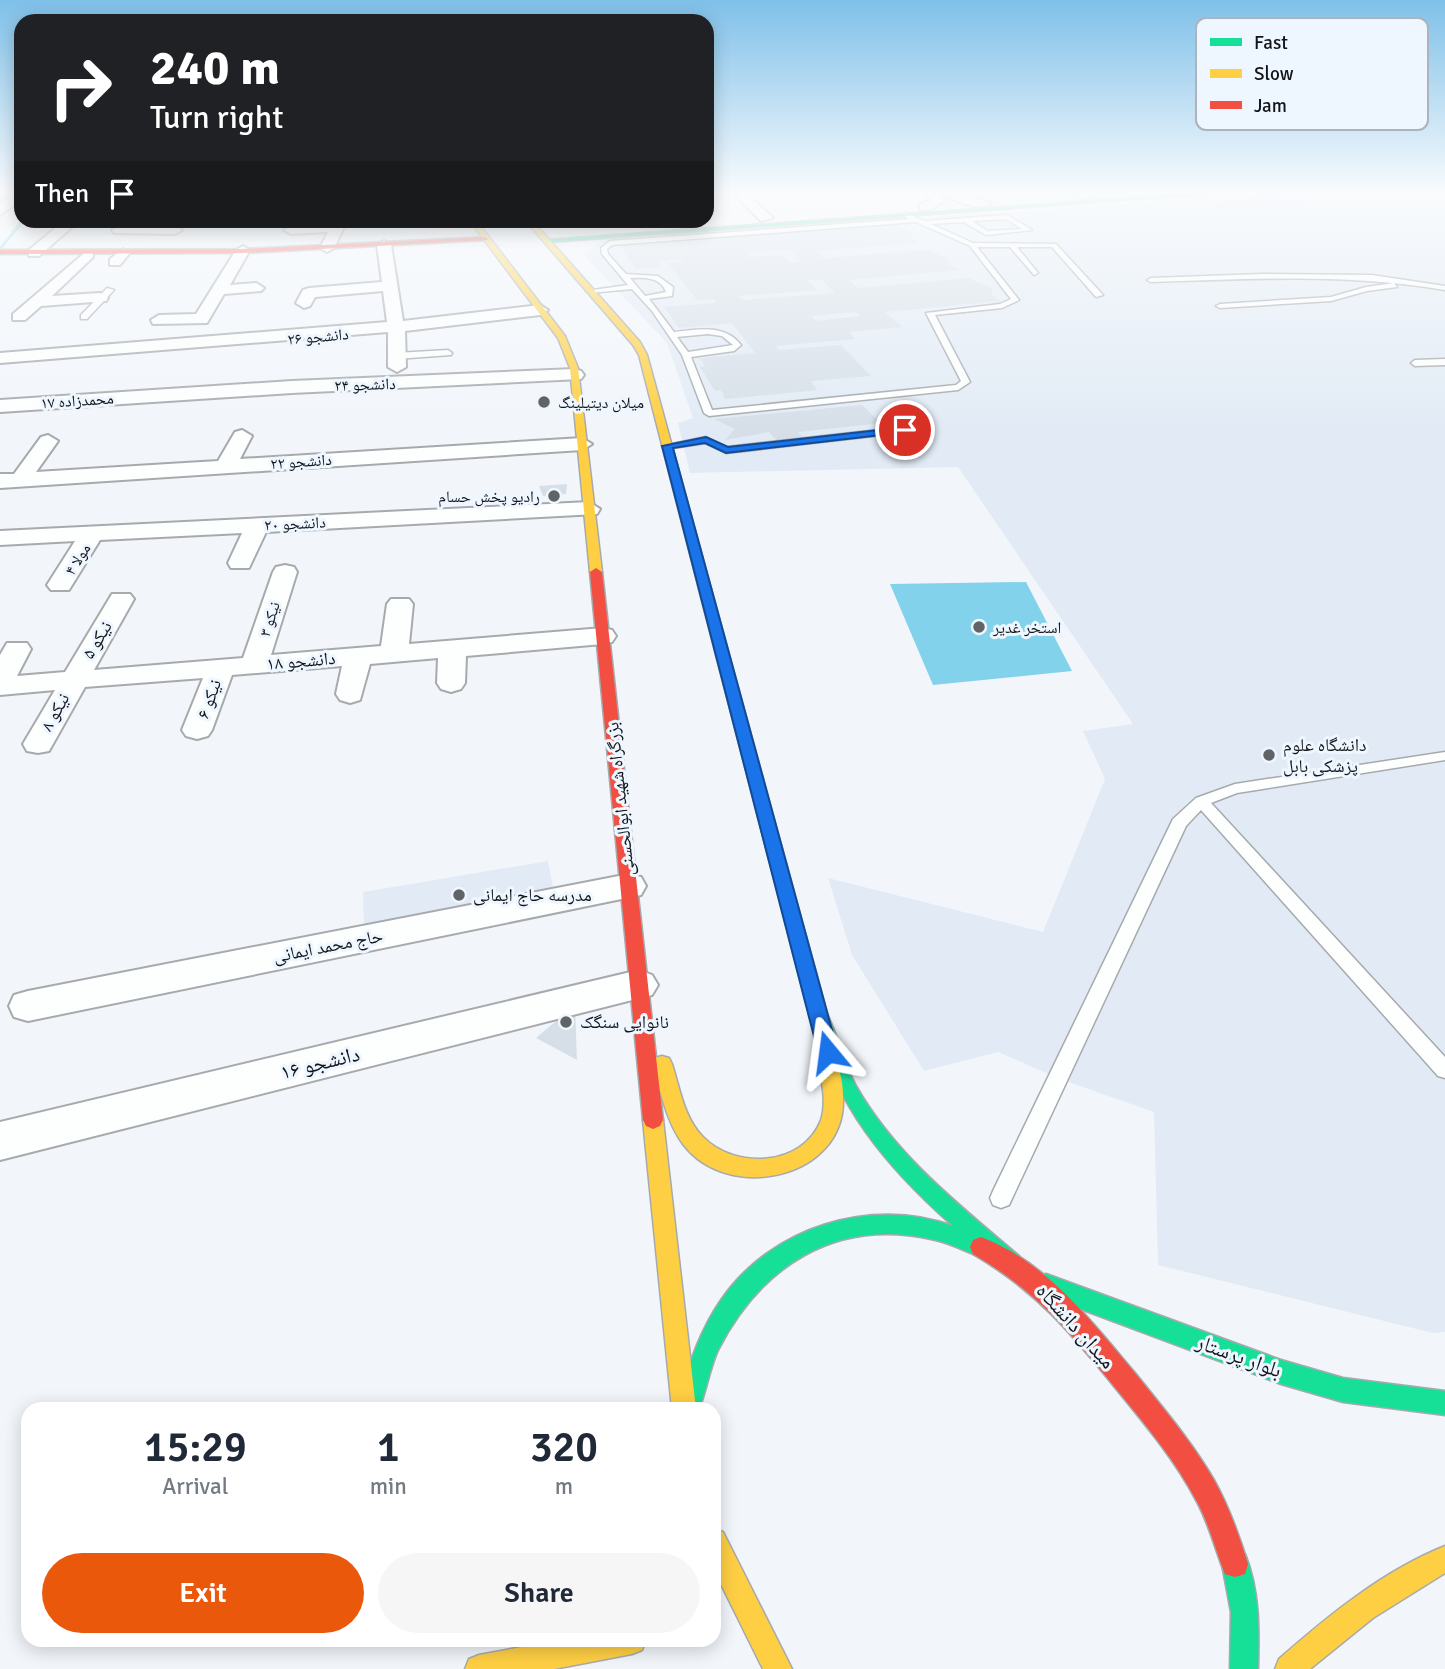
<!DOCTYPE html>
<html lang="en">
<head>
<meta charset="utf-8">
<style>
	:root { --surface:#fff; --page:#f6f6f7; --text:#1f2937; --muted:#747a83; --accent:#ea580c }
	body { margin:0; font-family:Signika,"Noto Naskh Arabic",sans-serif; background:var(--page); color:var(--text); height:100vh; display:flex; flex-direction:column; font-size:26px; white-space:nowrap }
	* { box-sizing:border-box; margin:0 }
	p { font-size:23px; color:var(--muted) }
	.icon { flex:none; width:38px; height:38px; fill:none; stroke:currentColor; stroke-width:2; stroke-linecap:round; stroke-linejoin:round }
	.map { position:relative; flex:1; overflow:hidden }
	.drawer { position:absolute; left:21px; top:1402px; width:700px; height:245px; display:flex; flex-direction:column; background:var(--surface); border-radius:21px; box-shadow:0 4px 18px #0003 }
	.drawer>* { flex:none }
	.top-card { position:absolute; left:14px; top:14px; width:700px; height:214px; border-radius:21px; box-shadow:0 4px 18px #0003; background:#202124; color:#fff; overflow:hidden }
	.pin { position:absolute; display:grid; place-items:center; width:60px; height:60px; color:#fff; margin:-30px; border:4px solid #fff; border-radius:50%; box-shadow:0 2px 7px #0007 }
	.me { position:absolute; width:77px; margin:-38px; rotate:344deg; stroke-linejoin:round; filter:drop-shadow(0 0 5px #0008) }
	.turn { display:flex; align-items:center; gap:24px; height:147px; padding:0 21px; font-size:32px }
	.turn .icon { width:91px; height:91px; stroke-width:2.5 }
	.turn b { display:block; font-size:49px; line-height:60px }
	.then { display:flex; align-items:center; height:66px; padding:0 21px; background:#0003; gap:14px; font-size:26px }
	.eta { display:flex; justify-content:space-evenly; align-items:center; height:119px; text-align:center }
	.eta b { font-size:42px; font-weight:600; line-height:49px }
	.primary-button { display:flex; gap:14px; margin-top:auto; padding:14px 21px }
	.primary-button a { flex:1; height:80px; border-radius:42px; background:var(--accent); color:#fff; font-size:28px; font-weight:600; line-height:80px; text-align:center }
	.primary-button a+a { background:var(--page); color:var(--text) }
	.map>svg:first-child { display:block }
	.built { fill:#e2ebf5 }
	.water { fill:#81d2ea }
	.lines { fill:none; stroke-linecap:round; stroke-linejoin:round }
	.stream { fill:#81d2ea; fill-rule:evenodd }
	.building { fill:#d6dfe8; fill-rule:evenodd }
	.lane-casing { stroke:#a7aaad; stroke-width:3 }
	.street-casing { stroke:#a7aaad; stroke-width:4 }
	.fast-casing { stroke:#a7aaad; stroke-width:3 }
	.slow-casing { stroke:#a7aaad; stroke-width:3 }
	.jam-casing { stroke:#a7aaad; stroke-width:3 }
	.lane { fill:#fdfefe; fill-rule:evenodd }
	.street { fill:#fdfefe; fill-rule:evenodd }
	.fast { fill:#16e098; fill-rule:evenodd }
	.slow { fill:#ffcf43; fill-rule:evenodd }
	.jam { fill:#f24e42; fill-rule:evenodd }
	.route { fill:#1a73e8; stroke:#114b97; stroke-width:2 }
	.poi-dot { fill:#616467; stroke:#eef6ff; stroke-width:2.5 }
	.labels { text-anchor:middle; stroke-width:6; stroke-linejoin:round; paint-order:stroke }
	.far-street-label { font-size:16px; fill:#131618; stroke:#eef6ff }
	.far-poi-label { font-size:16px; fill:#131618; stroke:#eef6ff; text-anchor:start }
	.street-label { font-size:18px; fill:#131618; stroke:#eef6ff }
	.poi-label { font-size:18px; fill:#131618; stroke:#eef6ff; text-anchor:start }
	.near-street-label { font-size:21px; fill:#131618; stroke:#eef6ff }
	.key { fill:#eef6ff; stroke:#acb3ba; stroke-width:2 }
	.key-label { font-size:19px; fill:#131618 }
</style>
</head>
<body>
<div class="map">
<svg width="1445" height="1669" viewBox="0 0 1445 1669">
	<rect width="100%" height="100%" fill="#f2f6fb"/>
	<path class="built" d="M1267 194H1416L1445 198V1332L1433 1333 1158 1265 1154 1112 1060 1079 998 1052 924 1071 852 955 828 878 1043 932 1105 779 1083 731 1133 724 958 467 690 473 678 423 693 418 667 343 584 255 601 240Z
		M548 861 555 898 364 930 363 892Z"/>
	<path class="water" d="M1026 582 1072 671 933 685 890 584Z"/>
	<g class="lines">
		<path class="stream" d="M21 220H26L0 251V247Z"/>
	</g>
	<path class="building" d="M1263 194 1311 202 1307 208 1281 205 1269 209 1242 207V213L1215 210 1223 198 1249 199Z
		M894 224 912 233 911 237 919 243 816 251 823 258 929 250 949 259V264L958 270 849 280 858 288 969 278 991 288 993 291 991 294 1000 301 885 312 902 327 849 332 855 339 776 346 778 350 841 345 871 376 811 381 817 390 725 399 721 390 715 391 700 367 705 366 700 358 755 353 732 323 679 328 664 307 716 303 714 299 697 300 668 263 683 262 681 259 657 261 661 267 636 269 618 243ZM791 250 802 262 790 263 783 255 751 257 747 252ZM821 279 835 293 743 300 739 296 817 290 807 280ZM856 312 861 316 816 321 811 316Z
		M862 405 881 423 798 432 803 437 776 440 769 432 725 440 735 429 714 419Z
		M567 484 566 494 543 496 539 486Z
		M575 1005 577 1060 536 1038Z"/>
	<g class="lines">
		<defs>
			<path id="lane" d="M906 213 924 221 1007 215 1032 230 986 235 964 222 931 224 973 243 1056 244 1103 295 1096 297 1052 247H1017L1038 273 1034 275 1010 247H977L1019 300 1002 308 935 315 970 382 958 390 709 416 704 413 682 355 652 311 632 289 590 293 586 291 628 285 602 254 601 248 610 241 909 219 903 215ZM1006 219 1022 229 987 231 972 221ZM916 222 970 246 1011 299 1000 304 926 313 961 381 956 385 712 410 691 357 734 351 741 345C724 323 698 330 674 332L649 299 672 296 673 287 658 276 626 274 608 254 607 249 612 245ZM630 278C644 277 661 277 666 292L645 296ZM708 334 722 336 733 345 688 352 677 337Z
				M1262 274 1372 275 1445 286V290C1347 273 1250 279 1151 282L1147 280 1151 278Z
				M1394 283 1397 287 1367 291 1331 301 1220 308 1216 306 1220 304 1331 297 1366 287Z
				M107 288 114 290 87 319H81V315Z
				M448 350 452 353 451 355 396 359 392 356 396 353Z
				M1445 359V365L1415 366 1411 363 1415 360Z
				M905 427 910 430 908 432 726 453 705 443 667 449 662 446 706 437 727 447Z
				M1445 752V760L1237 793 1211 803 1445 1057V1078L1438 1076 1201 810 1186 826 1009 1205 1001 1208 993 1205 990 1198 993 1191 1173 819 1196 798 1235 784Z"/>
			<path id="street" d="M13 194H21V200L0 215V204Z
				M734 194H747L773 218 761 221Z
				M927 194H939L944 201 930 210H920V204L931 200Z
				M946 194H961L991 203C980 211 956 203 946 194Z
				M1073 194H1088L1089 196 1083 200Z
				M65 220H80L39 256H29V250Z
				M674 220H687L690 224 683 228Z
				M337 223 344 227 334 248 327 252 320 248 328 232 291 234 284 230 291 226Z
				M119 226H175L182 230 175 234 114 233 112 230Z
				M384 241 391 245 403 321 540 305 548 310 540 315 405 331 406 367 397 372 388 367V332L0 363V353L387 322 383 291 315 297 310 306 304 308 296 303 303 290 309 288 382 282 377 245Z
				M243 246 250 250 230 285 256 283 264 288 261 291 224 294 207 323 153 324 151 320 159 315 196 314 236 250Z
				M123 249 130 253 120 265H110V259Z
				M88 250 93 251V257L52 296 100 293 108 298 106 301 41 306 25 320H13V314Z
				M575 369 581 371 584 375 581 379 292 393 0 412V400L292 381Z
				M242 430 252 436 240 459 582 438 592 444 582 450 0 488V474H14L41 437 48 435 58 441 36 472 218 461 235 432Z
				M589 502 600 509 597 514 266 532 249 568H231L228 563 242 533 100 540 69 590H51L47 585 75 541 0 545V531Z
				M285 565 294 567 297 572 271 655 381 646 387 604 391 599H409L413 604 409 644 603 628 612 630 616 636 612 642 603 644 466 656 465 683 461 689 451 692 441 689 437 683 438 658 370 664 360 700 350 703 340 700 336 694 342 666 232 675 212 730 208 736 197 739 186 736 182 730 203 678 85 687 49 751 38 753 27 751 23 744 55 690 0 695V655L7 643H27L31 649 17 676 65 672 112 594H130L134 599 94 670 243 658 273 572 276 567Z
				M629 874 641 877 646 886 641 895 28 1021 14 1017 9 1006 14 995 28 991Z
				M639 970 652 975 658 985 652 995 0 1160V1122Z"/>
			<path id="fast" d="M1184 194H1207L549 242 546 240Z
				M819 1010 826 1012C838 1036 843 1062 856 1086 895 1155 960 1206 1019 1256L1022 1263 1019 1270 1011 1274 1003 1270 986 1255 981 1257C965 1251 948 1242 931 1239 835 1218 761 1266 718 1350 710 1367 707 1388 700 1406L690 1409 682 1406 679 1397C690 1363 700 1330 721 1300 771 1227 871 1196 953 1226 882 1163 839 1108 810 1017L812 1012Z
				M1046 1274 1281 1360 1343 1378 1445 1391V1415L1343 1402 1281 1384 1038 1293 1035 1285 1038 1277Z
				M1235 1551 1245 1554C1260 1591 1259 1630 1258 1669H1230L1231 1612 1222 1564 1225 1554Z"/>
			<path id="slow" d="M469 220H476L565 336 578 368 602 572 600 574 596 576 590 572 570 368 558 338Z
				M525 220H532L640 342 647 355 711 589 709 592 705 593 699 589 639 355 633 345Z
				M662 1056 669 1058 672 1064C680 1089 684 1118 703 1137 735 1170 803 1167 821 1120 826 1105 823 1087 820 1072L823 1066 830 1064 837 1066C842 1076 843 1087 843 1098 846 1179 728 1204 683 1144 666 1121 661 1091 652 1064L655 1058Z
				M653 1111 660 1114 663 1120 696 1409H672L643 1120 646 1114Z
				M714 1528 723 1532 792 1669H763L714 1570Z
				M1445 1546V1573L1373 1618 1310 1669H1275L1279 1659C1329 1615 1383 1571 1445 1546Z
				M559 1640H646L642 1650 632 1654 554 1669H465L469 1659 479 1655Z"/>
			<path id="jam" d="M486 237 488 240 243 253 0 254V250L243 249Z
				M596 568 602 572 663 1120 660 1126 653 1129 646 1126 643 1120 590 572Z
				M705 585 711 589 828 1017 826 1022 819 1024 812 1022 810 1017 699 589Z
				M981 1237C1047 1262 1091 1321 1135 1373 1163 1408 1192 1442 1214 1480 1229 1507 1239 1535 1248 1564L1245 1574 1235 1577 1225 1574C1215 1549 1209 1523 1196 1500 1176 1462 1149 1429 1122 1396 1074 1337 1040 1293 973 1254L970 1247 973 1240Z"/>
		</defs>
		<use href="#lane" class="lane-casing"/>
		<use href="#street" class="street-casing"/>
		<use href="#fast" class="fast-casing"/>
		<use href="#slow" class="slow-casing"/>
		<use href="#jam" class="jam-casing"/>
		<use href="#lane" class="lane"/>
		<use href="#street" class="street"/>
		<use href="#fast" class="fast"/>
		<use href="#slow" class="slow"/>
		<use href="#jam" class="jam"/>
	</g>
	<linearGradient id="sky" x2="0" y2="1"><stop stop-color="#7fc0e9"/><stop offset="0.45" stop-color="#f9fbfd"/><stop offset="1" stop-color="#f9fbfd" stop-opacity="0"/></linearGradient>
	<rect width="1445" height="427" fill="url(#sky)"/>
	<path class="route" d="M905 427 908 432 726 453 705 443 673 448 838 1052 835 1057H821L818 1052 662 446 706 437 728 447Z"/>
	<g class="poi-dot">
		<circle cx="544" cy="402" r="7"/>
		<circle cx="554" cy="496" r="7"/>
		<circle cx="979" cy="627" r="7"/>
		<circle cx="1269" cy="755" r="7"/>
		<circle cx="459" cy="895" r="7"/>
		<circle cx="566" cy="1022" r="7"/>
	</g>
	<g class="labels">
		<g class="far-street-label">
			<text transform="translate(318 336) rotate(-5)" y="6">دانشجو ۲۶</text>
			<text transform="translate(365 384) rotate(-2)" y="6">دانشجو ۲۴</text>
			<text transform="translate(77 400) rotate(-4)" y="6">محمدزاده ۱۷</text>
			<text transform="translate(301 461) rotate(-4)" y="6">دانشجو ۲۲</text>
			<text transform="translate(295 523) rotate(-3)" y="6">دانشجو ۲۰</text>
			<text transform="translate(77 559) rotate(-58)" y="6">مولا ۴</text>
			<text transform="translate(269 619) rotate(-72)" y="6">نیکو ۳</text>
		</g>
		<g class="far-poi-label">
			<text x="558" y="408">میلان دیتیلینگ</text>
			<text x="540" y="502" text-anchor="end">رادیو پخش حسام</text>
			<text x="993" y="633">استخر غدیر</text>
		</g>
		<g class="street-label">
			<text transform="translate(97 640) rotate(-59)" y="6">نیکو ۵</text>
			<text transform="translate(301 661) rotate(-5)" y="6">دانشجو ۱۸</text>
			<text transform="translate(209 699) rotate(-70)" y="6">نیکو ۶</text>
			<text transform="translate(55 712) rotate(-61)" y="6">نیکو ۸</text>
			<text transform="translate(620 799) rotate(-96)" y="6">بزرگراه شهید ابوالحسنی</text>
			<text transform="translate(328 946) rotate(-11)" y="6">حاج محمد ایمانی</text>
		</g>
		<g class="poi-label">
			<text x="1283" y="751">دانشگاه علوم<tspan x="1283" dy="21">پزشکی بابل</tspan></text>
			<text x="473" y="901">مدرسه حاج ایمانی</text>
			<text x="580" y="1028">نانوایی سنگک</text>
		</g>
		<g class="near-street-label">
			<text transform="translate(320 1063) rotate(-14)" y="7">دانشجو ۱۶</text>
			<text transform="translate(1076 1326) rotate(48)" y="7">میدان دانشگاه</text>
			<text transform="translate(1239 1356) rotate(20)" y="7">بلوار پرستار</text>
		</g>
	</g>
	<rect x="1196" y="18" width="232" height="112" rx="10" class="key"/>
	<rect x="1210" y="38" width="32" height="8" fill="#16e098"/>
	<rect x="1210" y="69" width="32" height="9" fill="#ffcf43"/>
	<rect x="1210" y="101" width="32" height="8" fill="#f24e42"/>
	<g class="key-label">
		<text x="1254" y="49">Fast</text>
		<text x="1254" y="80">Slow</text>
		<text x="1254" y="112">Jam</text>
	</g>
</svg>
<div class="pin" style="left:905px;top:430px;background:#d93025"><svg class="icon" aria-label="arrive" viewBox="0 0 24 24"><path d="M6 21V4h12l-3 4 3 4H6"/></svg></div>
<svg class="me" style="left:828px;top:1052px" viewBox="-20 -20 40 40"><path d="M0-17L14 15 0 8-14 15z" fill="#1a73e8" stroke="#fff" stroke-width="4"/></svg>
<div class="top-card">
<div class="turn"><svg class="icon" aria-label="right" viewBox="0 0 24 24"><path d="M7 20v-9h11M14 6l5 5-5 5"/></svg><div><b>240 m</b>Turn right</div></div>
<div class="then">Then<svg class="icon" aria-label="arrive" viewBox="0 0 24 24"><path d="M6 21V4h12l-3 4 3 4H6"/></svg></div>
</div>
<section class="drawer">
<div class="eta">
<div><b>15:29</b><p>Arrival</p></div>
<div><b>1</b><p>min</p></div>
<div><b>320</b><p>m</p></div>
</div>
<div class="primary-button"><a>Exit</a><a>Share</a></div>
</section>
</div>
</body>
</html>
